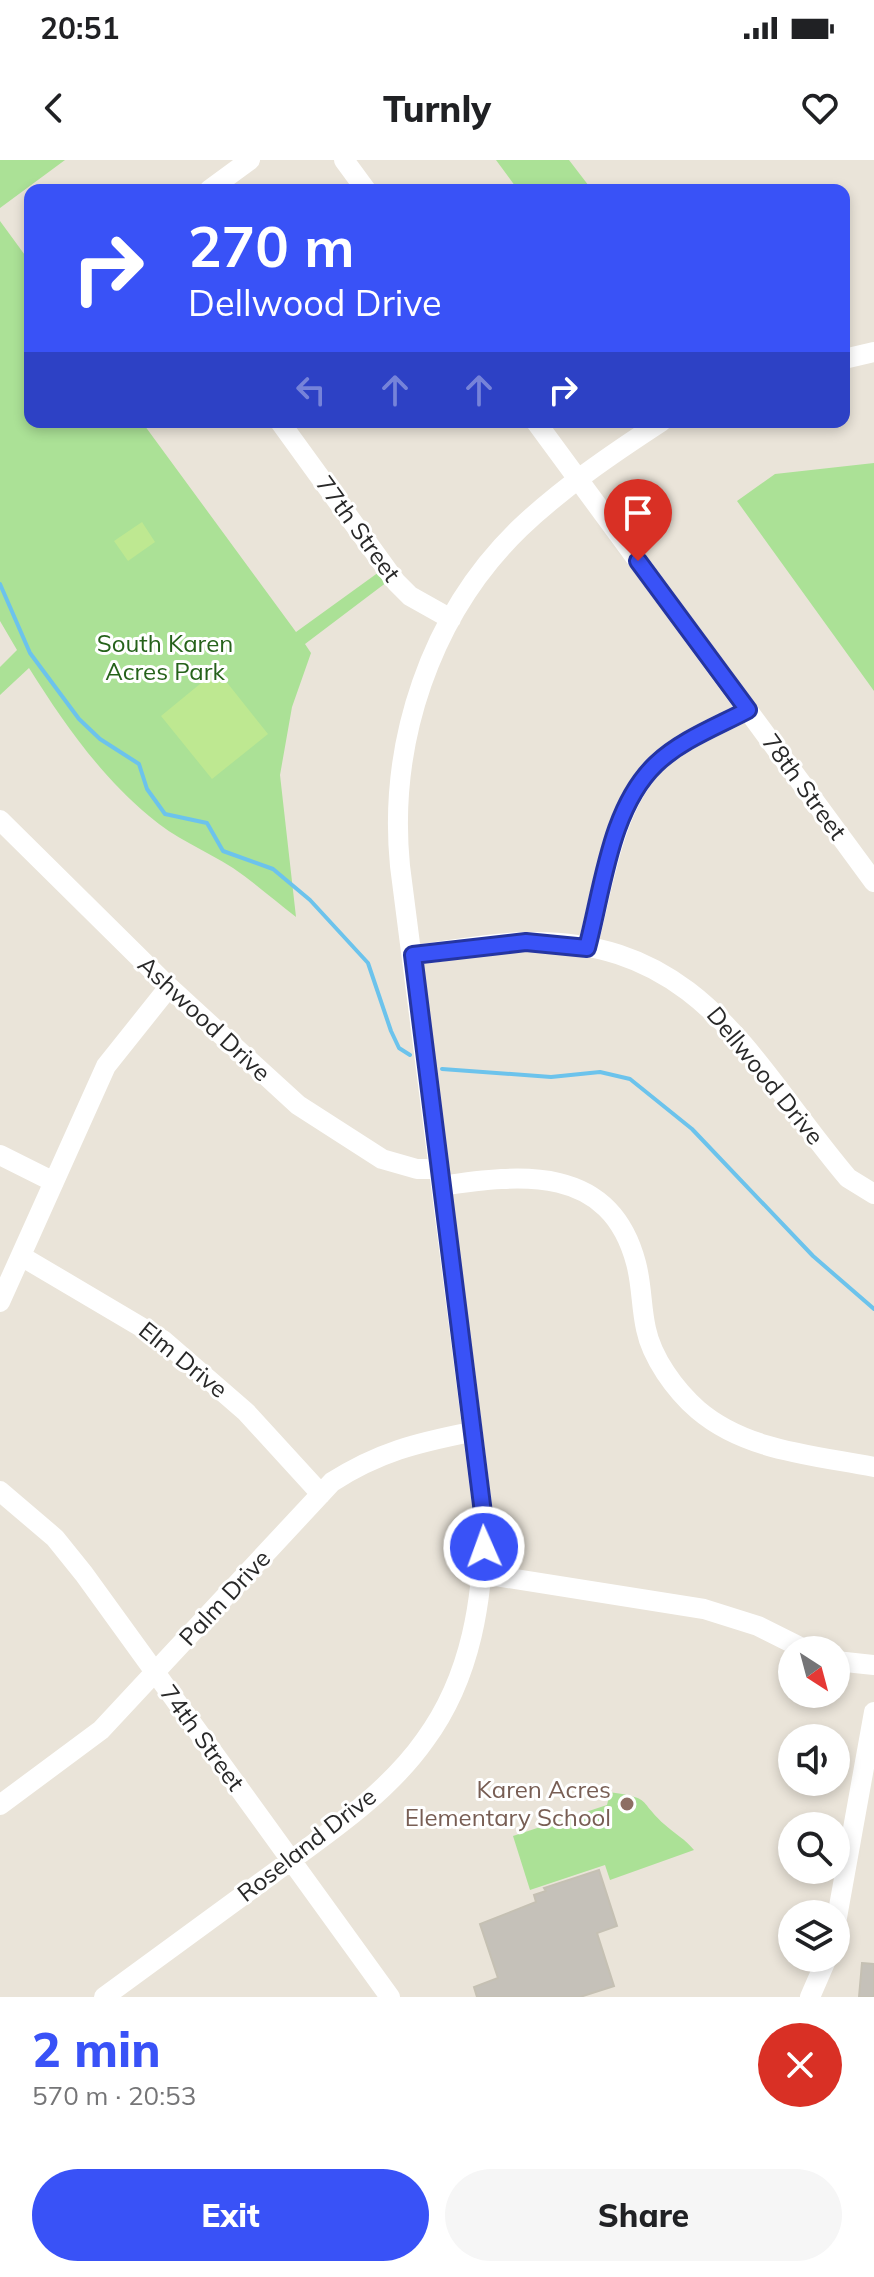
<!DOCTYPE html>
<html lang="en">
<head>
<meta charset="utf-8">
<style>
	:root { --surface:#fff; --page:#f6f6f6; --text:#202124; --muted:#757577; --accent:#3952f7 }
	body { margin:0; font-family:Mulish,sans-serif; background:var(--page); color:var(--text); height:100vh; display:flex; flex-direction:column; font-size:30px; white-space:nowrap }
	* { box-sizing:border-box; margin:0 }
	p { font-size:26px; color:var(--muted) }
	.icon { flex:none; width:44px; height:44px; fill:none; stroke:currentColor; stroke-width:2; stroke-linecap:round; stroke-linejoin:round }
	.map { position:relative; height:1837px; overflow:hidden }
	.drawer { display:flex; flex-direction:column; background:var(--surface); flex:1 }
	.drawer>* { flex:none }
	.guide { position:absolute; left:24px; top:24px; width:826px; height:244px; border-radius:16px; box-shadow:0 4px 12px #0003; background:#3952f7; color:#fff; overflow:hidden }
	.needle { width:52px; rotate:144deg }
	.fabs { position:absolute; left:778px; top:1476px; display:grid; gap:16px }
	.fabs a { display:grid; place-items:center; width:72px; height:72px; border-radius:50%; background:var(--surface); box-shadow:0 4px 12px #0003; font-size:40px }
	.pin { position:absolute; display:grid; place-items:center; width:68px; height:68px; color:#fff; margin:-82px -34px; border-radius:50% 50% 50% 0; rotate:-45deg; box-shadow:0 0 8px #0007 }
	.pin .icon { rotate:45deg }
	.me { position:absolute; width:88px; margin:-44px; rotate:358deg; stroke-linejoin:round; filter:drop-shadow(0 0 6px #0008) }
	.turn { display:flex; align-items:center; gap:28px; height:168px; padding:0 32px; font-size:36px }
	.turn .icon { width:104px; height:104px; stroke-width:2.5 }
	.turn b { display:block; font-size:56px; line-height:68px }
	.lanes { display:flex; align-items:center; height:76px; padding:0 32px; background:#0003; justify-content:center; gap:40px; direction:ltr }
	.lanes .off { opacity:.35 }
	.round { display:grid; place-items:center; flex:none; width:84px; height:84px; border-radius:42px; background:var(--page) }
	.headline { display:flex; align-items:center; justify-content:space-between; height:136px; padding:0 32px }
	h1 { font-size:48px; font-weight:800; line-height:60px; color:var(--accent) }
	.primary-button { display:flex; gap:16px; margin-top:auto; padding:16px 32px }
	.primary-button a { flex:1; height:92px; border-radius:48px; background:var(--accent); color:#fff; font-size:32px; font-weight:800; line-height:92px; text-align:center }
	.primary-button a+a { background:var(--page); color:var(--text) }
	.status { display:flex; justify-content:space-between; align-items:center; height:56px; padding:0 40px; background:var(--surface); direction:ltr }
	.status svg { height:22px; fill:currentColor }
	header { display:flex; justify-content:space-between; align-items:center; height:104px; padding:0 32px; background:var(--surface); font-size:36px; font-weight:800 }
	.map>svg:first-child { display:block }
	.green { fill:#abe196 }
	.pitch { fill:#bee891 }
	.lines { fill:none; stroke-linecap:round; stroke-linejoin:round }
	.stream { stroke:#6cc3ec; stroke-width:4 }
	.building { fill:#c5c1b9; stroke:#c5c0b3; stroke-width:2 }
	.minor { stroke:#fff; stroke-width:20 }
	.route-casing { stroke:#2535a1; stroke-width:20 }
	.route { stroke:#3952f7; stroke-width:14 }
	.education-dot { fill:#8d6e63; stroke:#fff; stroke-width:3 }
	.labels { text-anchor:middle; stroke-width:6; stroke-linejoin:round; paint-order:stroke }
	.street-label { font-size:24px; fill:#282828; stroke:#fff }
	.park-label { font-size:24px; fill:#25621a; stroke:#fff }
	.education-label { font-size:24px; fill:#785e54; stroke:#fff; text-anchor:end }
</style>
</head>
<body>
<div class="status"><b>20:51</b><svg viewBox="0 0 49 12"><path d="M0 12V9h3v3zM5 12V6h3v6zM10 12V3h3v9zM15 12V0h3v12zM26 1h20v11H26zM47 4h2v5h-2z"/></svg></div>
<header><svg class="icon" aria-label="back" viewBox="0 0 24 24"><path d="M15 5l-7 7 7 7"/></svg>Turnly<svg class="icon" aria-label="heart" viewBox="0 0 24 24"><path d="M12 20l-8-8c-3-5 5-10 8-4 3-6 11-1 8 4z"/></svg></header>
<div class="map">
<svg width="874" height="1837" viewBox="0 0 874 1837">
	<rect width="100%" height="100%" fill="#eae4d9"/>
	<path class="green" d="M0 0H65L0 48Z
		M496 0H569L592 30H518Z
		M0 61 30 102V262H142L296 472 379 412 387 422 305 484 311 493 292 547 280 615 296 757C275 741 255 723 233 708 205 690 174 678 149 656 99 614 63 562 29 508L0 535V507L17 490 0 461Z
		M874 303V531L737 341 775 314Z
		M610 1632C653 1639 637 1639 664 1664 675 1674 685 1679 694 1690L610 1720 605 1705 530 1730 513 1676 607 1645Z"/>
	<path class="pitch" d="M142 362 155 382 128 401 114 381Z
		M217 510 268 574 212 619 161 556Z"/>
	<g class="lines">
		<path class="stream" d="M0 424 30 493 79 559 100 579 139 604 147 629 165 654 207 663 223 691 273 709 310 740 368 803 391 871 399 888 410 895
			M442 909 551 917 600 912 630 919 692 969 813 1096 874 1149"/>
	</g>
	<path class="building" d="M599 1710 617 1766 597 1773 614 1826 580 1837H477L474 1827 498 1818 480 1764 536 1742 534 1735 546 1731 544 1728Z
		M862 1803 874 1804V1837H859Z"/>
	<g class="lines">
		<path class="minor" d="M344 0 366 30
			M209 30 250 0
			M844 199 874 192
			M280 262 396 422 410 436 451 459
			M536 262 874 722
			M0 660 169 827 298 945 382 999 417 1009H439
			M587 788C603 730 612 646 656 604 681 580 718 566 748 550
			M413 795C451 791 490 782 528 782 702 779 752 905 848 1018L874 1034
			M0 995 54 1022
			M441 1026C521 1014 610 1004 636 1103 642 1125 641 1147 646 1169 652 1198 675 1230 698 1250 746 1291 813 1295 874 1307
			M21 1096 163 1180 246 1252 321 1334
			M0 1142 106 906 169 827
			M0 1331 55 1378 84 1414 390 1837
			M483 1414 704 1449 758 1466 806 1490
			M836 1501 874 1505
			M0 1645 101 1570 332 1322C379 1292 416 1283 471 1272
			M836 1763 874 1552
			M104 1837C161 1795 218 1753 275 1712 328 1673 387 1634 425 1580 472 1516 483 1438 484 1361L400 706C388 583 430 455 520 368 562 328 612 294 661 262
			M810 1837 827 1798"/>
	</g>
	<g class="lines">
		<defs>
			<path id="route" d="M484 1387V1361L413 795 526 782 587 788C603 728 610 648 656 604 681 580 718 566 748 550L638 401"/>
		</defs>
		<use href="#route" class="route-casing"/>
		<use href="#route" class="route"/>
	</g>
	<circle class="education-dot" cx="627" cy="1644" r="8"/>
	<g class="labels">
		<g class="street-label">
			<text transform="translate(358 369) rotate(54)" y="8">77th Street</text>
			<text transform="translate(804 627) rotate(54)" y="8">78th Street</text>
			<text transform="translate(204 859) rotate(43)" y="8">Ashwood Drive</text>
			<text transform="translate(765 916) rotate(51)" y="8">Dellwood Drive</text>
			<text transform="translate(183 1200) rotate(39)" y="8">Elm Drive</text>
			<text transform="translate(225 1438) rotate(-47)" y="8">Palm Drive</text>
			<text transform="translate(202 1578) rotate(54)" y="8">74th Street</text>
			<text transform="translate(307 1685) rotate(-38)" y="8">Roseland Drive</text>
		</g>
		<g class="park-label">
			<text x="165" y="492">South Karen<tspan x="165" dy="28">Acres Park</tspan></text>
		</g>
		<g class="education-label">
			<text x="611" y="1638">Karen Acres<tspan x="611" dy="28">Elementary School</tspan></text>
		</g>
	</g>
</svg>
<div class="fabs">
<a><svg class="needle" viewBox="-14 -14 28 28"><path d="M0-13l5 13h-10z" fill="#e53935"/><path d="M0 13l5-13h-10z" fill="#757577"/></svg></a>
<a><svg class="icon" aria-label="sound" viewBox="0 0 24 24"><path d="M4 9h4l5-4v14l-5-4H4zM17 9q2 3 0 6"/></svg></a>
<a><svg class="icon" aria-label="search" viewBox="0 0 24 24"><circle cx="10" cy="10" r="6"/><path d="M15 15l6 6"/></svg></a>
<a><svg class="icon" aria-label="layers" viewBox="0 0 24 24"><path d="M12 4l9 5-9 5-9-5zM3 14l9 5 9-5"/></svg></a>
</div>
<div class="pin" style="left:638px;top:401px;background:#d93025"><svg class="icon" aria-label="arrive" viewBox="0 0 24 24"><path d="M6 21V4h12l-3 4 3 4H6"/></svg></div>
<svg class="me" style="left:484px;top:1387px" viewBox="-20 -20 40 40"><circle r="17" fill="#3952f7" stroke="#fff" stroke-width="3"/><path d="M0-11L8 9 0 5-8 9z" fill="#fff"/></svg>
<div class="guide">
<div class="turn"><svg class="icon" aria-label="right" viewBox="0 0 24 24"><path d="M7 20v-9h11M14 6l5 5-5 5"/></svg><div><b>270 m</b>Dellwood Drive</div></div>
<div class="lanes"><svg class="icon off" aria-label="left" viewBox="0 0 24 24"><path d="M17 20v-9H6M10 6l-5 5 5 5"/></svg><svg class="icon off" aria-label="ahead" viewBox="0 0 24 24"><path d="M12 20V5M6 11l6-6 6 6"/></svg><svg class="icon off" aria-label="ahead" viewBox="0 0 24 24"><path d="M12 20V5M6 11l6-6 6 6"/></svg><svg class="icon" aria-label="right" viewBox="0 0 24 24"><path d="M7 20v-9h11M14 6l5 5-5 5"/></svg></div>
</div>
</div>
<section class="drawer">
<div class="headline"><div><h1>2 min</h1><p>570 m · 20:53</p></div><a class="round" style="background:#d93025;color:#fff"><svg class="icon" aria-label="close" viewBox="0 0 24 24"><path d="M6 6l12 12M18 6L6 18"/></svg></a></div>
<div class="primary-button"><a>Exit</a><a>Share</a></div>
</section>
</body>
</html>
